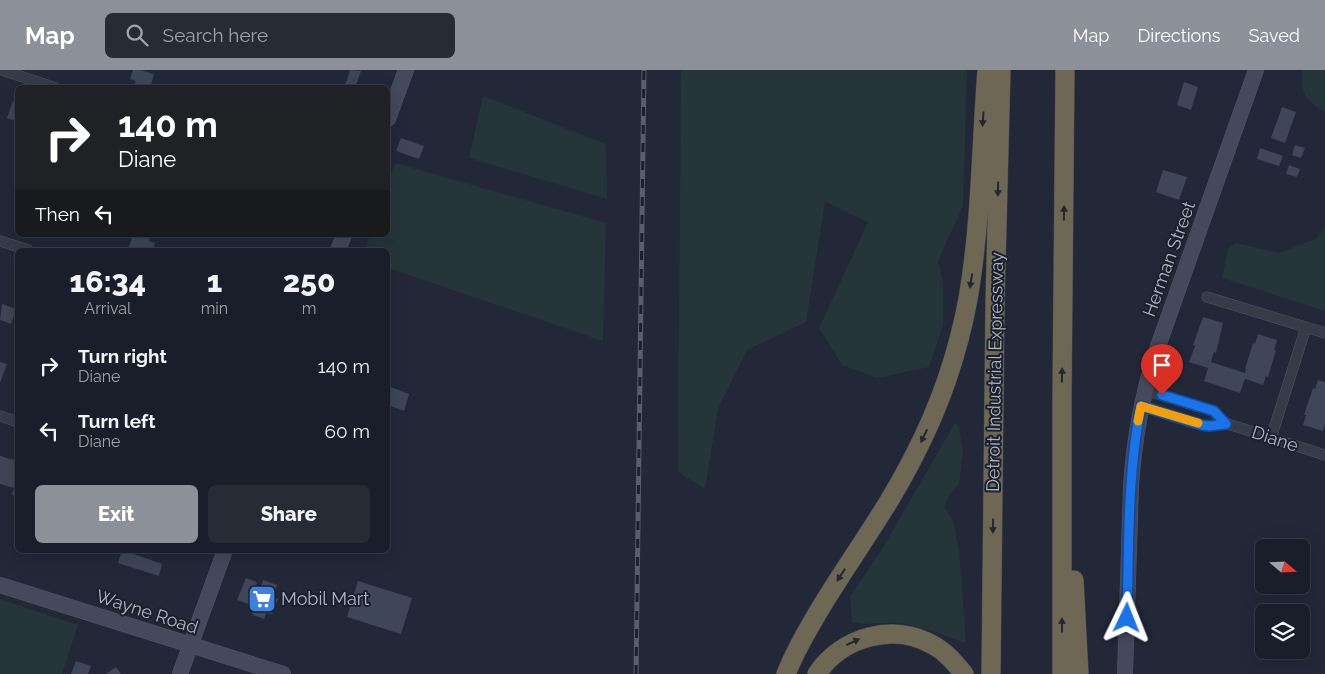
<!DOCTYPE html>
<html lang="en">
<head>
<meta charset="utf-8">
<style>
	:root { --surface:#1a1e2a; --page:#272b36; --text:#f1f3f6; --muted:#9fa2a8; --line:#383c47; --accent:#8c9099 }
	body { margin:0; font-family:Raleway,sans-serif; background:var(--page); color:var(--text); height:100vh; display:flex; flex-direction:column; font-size:19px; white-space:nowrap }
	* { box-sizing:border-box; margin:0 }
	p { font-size:16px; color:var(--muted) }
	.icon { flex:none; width:28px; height:28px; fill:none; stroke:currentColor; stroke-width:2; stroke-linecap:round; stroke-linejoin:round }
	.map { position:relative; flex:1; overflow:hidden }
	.drawer { position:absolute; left:15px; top:178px; width:375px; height:305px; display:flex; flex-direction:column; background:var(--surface); border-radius:8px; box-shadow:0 5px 20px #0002,0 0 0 1px var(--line) }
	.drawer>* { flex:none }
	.banner { position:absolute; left:15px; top:15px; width:375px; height:152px; border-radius:8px; box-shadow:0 5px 20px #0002,0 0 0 1px var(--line); background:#202124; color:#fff; overflow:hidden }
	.needle { width:32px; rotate:109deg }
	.controls { position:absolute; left:1255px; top:469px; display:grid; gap:10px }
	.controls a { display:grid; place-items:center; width:55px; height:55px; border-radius:8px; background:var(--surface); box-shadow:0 5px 20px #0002,0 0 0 1px var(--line); font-size:25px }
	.pin { position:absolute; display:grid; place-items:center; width:42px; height:42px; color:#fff; margin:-51px -21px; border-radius:50% 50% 50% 0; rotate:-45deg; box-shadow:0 0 5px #0007 }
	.pin .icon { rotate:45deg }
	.me { position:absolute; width:55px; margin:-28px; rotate:2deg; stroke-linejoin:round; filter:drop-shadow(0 0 4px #0008) }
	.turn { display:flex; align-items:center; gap:18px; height:105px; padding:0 20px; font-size:22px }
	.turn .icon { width:65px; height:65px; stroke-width:2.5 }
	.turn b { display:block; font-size:35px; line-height:42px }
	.then { display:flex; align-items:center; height:48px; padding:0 20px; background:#0003; gap:10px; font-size:19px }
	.eta { display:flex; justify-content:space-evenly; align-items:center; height:85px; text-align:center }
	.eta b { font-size:30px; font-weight:800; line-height:35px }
	.cta { display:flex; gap:10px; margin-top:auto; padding:10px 20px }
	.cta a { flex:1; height:58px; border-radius:8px; background:var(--accent); color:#fff; font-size:20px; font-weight:800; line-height:58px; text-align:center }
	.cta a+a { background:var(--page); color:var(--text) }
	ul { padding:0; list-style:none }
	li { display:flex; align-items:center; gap:15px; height:65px; padding:0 20px }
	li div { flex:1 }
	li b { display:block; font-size:19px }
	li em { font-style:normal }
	header { display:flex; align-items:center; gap:30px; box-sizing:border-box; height:70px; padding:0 25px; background:var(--accent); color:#fff }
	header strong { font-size:24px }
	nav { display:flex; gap:28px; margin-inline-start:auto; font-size:18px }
	.search { width:350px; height:45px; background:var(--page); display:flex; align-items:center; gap:12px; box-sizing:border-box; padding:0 18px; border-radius:8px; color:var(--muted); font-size:19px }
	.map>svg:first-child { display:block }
	.green { fill:#25353a }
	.building { fill:#3e4657 }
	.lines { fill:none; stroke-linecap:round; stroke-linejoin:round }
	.street-casing { stroke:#505563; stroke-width:11 }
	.secondary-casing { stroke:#505563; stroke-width:16 }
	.highway-casing { stroke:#3d4250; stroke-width:20 }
	.street { stroke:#363b48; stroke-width:10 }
	.secondary { stroke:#44495b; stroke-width:15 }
	.highway { stroke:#6e6753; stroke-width:19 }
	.rail-casing { stroke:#585e6f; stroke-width:5 }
	.rail { stroke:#1b202d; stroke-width:3; stroke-dasharray:9; stroke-linecap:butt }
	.oneway { fill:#232731 }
	.route-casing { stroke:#114b97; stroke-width:12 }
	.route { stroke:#1a73e8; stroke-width:9 }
	.slow { stroke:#f59e0b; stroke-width:9 }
	.labels { text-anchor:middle; stroke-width:4; stroke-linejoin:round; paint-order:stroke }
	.street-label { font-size:18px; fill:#b0b5c4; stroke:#1b202d }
	.poi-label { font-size:18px; fill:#b0b5c4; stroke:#1b202d; text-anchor:start }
</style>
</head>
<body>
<header>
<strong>Map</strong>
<div class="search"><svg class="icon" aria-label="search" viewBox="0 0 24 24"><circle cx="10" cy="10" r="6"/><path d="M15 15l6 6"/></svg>Search here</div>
<nav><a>Map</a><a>Directions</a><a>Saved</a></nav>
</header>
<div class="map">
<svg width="1325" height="604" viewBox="0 0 1325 604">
	<rect width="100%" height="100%" fill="#222838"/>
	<path class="green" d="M681 0H967L963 136 938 191 943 212V255L929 297 877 308 842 295 819 258 868 152 825 132 806 252 747 280 718 339 705 419 678 402Z
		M1303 0H1325V42C1306 31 1299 22 1303 0Z
		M483 26 606 74 607 129 469 88Z
		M395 93 606 153 603 271 388 198V180H365L370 165H388V114Z
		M1325 158V241L1222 208 1228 179 1236 173 1280 183 1317 168Z
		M955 353 959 357 963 382 959 414 950 424 944 437 953 450 959 480 966 573C943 565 919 554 894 553 878 552 869 556 852 552L850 527 882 479Z
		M0 529 78 555 62 604H0Z"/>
	<path class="building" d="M133 0H141L154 4 150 18H133L136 11 130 9Z
		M350 0 361 1 355 18 345 16Z
		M1184 12 1198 17 1191 40 1177 35Z
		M13 31 18 33V52L7 48Z
		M1282 37 1296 42 1285 73 1271 68Z
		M401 68 424 76 419 89 396 81Z
		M1295 75 1305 78 1301 88 1292 85Z
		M1260 78 1283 86 1279 96 1257 89Z
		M1289 95 1300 99 1297 107 1286 104Z
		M1163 100 1187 107 1179 130 1156 122Z
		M133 165H151L149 171 155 173 153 180H128Z
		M2 234 16 239 11 254 0 250Z
		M1203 247 1223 253 1216 283 1214 282 1211 292 1245 303 1246 299H1245L1253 273 1255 274 1258 264 1277 270 1274 280H1276L1268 307 1266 306 1263 315 1245 309 1240 323 1204 311 1208 298 1189 292 1195 276 1193 275Z
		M0 292 7 294 0 313Z
		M1318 310 1325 312V355L1323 361 1303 355 1306 345H1304L1313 318 1315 319Z
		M388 316 409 324 404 341 388 335Z
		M0 386 18 391V427L12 425 14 418 0 414Z
		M122 480 162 494 159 506 118 493Z
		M246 508 257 512 249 534 237 530Z
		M263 510 277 515 273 527 278 529 272 544 266 543 264 549 253 545 252 542Z
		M358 511 412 528 401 564 347 547Z
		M76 591 91 596 88 604H71Z
		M116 597 121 604H106Z"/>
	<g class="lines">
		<defs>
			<path id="street" d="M2 0 56 18
				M0 171 28 180
				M1207 227 1325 263
				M1145 320 1213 341 1226 354
				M1141 336 1202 355 1209 356 1225 353 1325 385
				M0 346 18 352
				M1271 368 1306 257"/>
			<path id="secondary" d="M388 49 406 0
				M338 180 344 165
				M0 515 283 604
				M180 604 225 480
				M1125 604 1131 416C1134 370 1142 326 1156 282L1256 0"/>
			<path id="highway" d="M1074 510 1079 604
				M786 604C796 579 809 557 823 534 853 485 888 438 914 386 939 338 958 283 968 229 981 154 981 76 987 0
				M817 604C841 567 894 552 933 575 946 582 955 593 964 604
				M991 604 995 233 1001 0
				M1062 604V328L1065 0"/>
		</defs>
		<use href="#street" class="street-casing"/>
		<use href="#secondary" class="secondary-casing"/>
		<use href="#highway" class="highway-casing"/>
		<use href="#street" class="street"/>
		<use href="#secondary" class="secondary"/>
		<use href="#highway" class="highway"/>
		<defs>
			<path id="rail" d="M636 604 644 0"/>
		</defs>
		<use href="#rail" class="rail-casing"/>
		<use href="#rail" class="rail"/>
	</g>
	<defs><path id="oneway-solid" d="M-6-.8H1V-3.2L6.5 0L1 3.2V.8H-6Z" transform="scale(1.25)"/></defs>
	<g class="oneway">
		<use href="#oneway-solid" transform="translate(983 49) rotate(94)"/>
		<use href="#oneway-solid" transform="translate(998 119) rotate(91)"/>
		<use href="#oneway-solid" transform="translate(1064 143) rotate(-89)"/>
		<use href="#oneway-solid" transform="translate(971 211) rotate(99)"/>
		<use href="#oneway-solid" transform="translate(1062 305) rotate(-89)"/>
		<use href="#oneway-solid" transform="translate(924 366) rotate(115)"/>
		<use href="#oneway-solid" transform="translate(993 456) rotate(91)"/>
		<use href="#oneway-solid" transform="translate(841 505) rotate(123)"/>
		<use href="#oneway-solid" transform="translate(1062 555) rotate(-90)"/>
		<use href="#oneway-solid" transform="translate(853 572) rotate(-25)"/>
	</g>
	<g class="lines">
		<defs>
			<path id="route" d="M1127 548C1129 477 1127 405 1141 336L1202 355 1209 356 1226 354 1214 341 1162 325"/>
		</defs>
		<use href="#route" class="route-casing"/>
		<use href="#route" class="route"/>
		<path class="slow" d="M1138 351 1141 336 1198 353"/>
	</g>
	<defs>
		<symbol id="supermarket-square" viewBox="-11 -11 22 22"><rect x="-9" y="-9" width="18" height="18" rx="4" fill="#3f7fe0" stroke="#1b202d"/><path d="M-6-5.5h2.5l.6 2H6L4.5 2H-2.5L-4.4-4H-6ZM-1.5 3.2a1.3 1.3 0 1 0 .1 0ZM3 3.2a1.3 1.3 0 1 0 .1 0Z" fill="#fff"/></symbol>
	</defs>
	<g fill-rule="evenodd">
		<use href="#supermarket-square" x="246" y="513" width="32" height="32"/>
	</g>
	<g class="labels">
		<g class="street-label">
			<text transform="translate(1169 189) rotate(-70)" y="6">Herman Street</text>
			<text transform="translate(995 302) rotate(-89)" y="6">Detroit Industrial Expressway</text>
			<text transform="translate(1275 369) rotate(18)" y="6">Diane</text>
			<text transform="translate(147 542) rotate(18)" y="6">Wayne Road</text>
		</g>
		<g class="poi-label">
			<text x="281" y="535">Mobil Mart</text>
		</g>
	</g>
</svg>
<div class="controls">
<a><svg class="needle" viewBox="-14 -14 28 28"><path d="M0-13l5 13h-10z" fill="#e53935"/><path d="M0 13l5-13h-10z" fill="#9fa2a8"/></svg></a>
<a><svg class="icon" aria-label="layers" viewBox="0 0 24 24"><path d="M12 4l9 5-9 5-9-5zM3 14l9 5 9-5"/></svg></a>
</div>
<div class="pin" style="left:1162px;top:325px;background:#d93025"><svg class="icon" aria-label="arrive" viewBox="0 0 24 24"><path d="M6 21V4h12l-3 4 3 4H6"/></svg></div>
<svg class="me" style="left:1127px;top:548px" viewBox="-20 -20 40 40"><path d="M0-17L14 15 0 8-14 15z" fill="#1a73e8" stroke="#fff" stroke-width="4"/></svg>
<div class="banner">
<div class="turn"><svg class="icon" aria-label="right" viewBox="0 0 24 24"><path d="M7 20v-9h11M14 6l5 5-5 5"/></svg><div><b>140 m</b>Diane</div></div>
<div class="then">Then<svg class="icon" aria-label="left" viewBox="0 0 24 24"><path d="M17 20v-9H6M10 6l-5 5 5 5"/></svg></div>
</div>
<section class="drawer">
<div class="eta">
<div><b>16:34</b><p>Arrival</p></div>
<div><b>1</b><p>min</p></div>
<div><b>250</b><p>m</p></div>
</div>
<ul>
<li><svg class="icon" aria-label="right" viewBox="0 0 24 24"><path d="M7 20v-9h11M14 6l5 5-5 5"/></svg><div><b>Turn right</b><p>Diane</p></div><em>140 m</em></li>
<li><svg class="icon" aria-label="left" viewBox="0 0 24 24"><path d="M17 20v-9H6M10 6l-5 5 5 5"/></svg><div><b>Turn left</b><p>Diane</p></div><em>60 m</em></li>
</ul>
<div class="cta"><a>Exit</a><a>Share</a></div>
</section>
</div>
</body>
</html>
